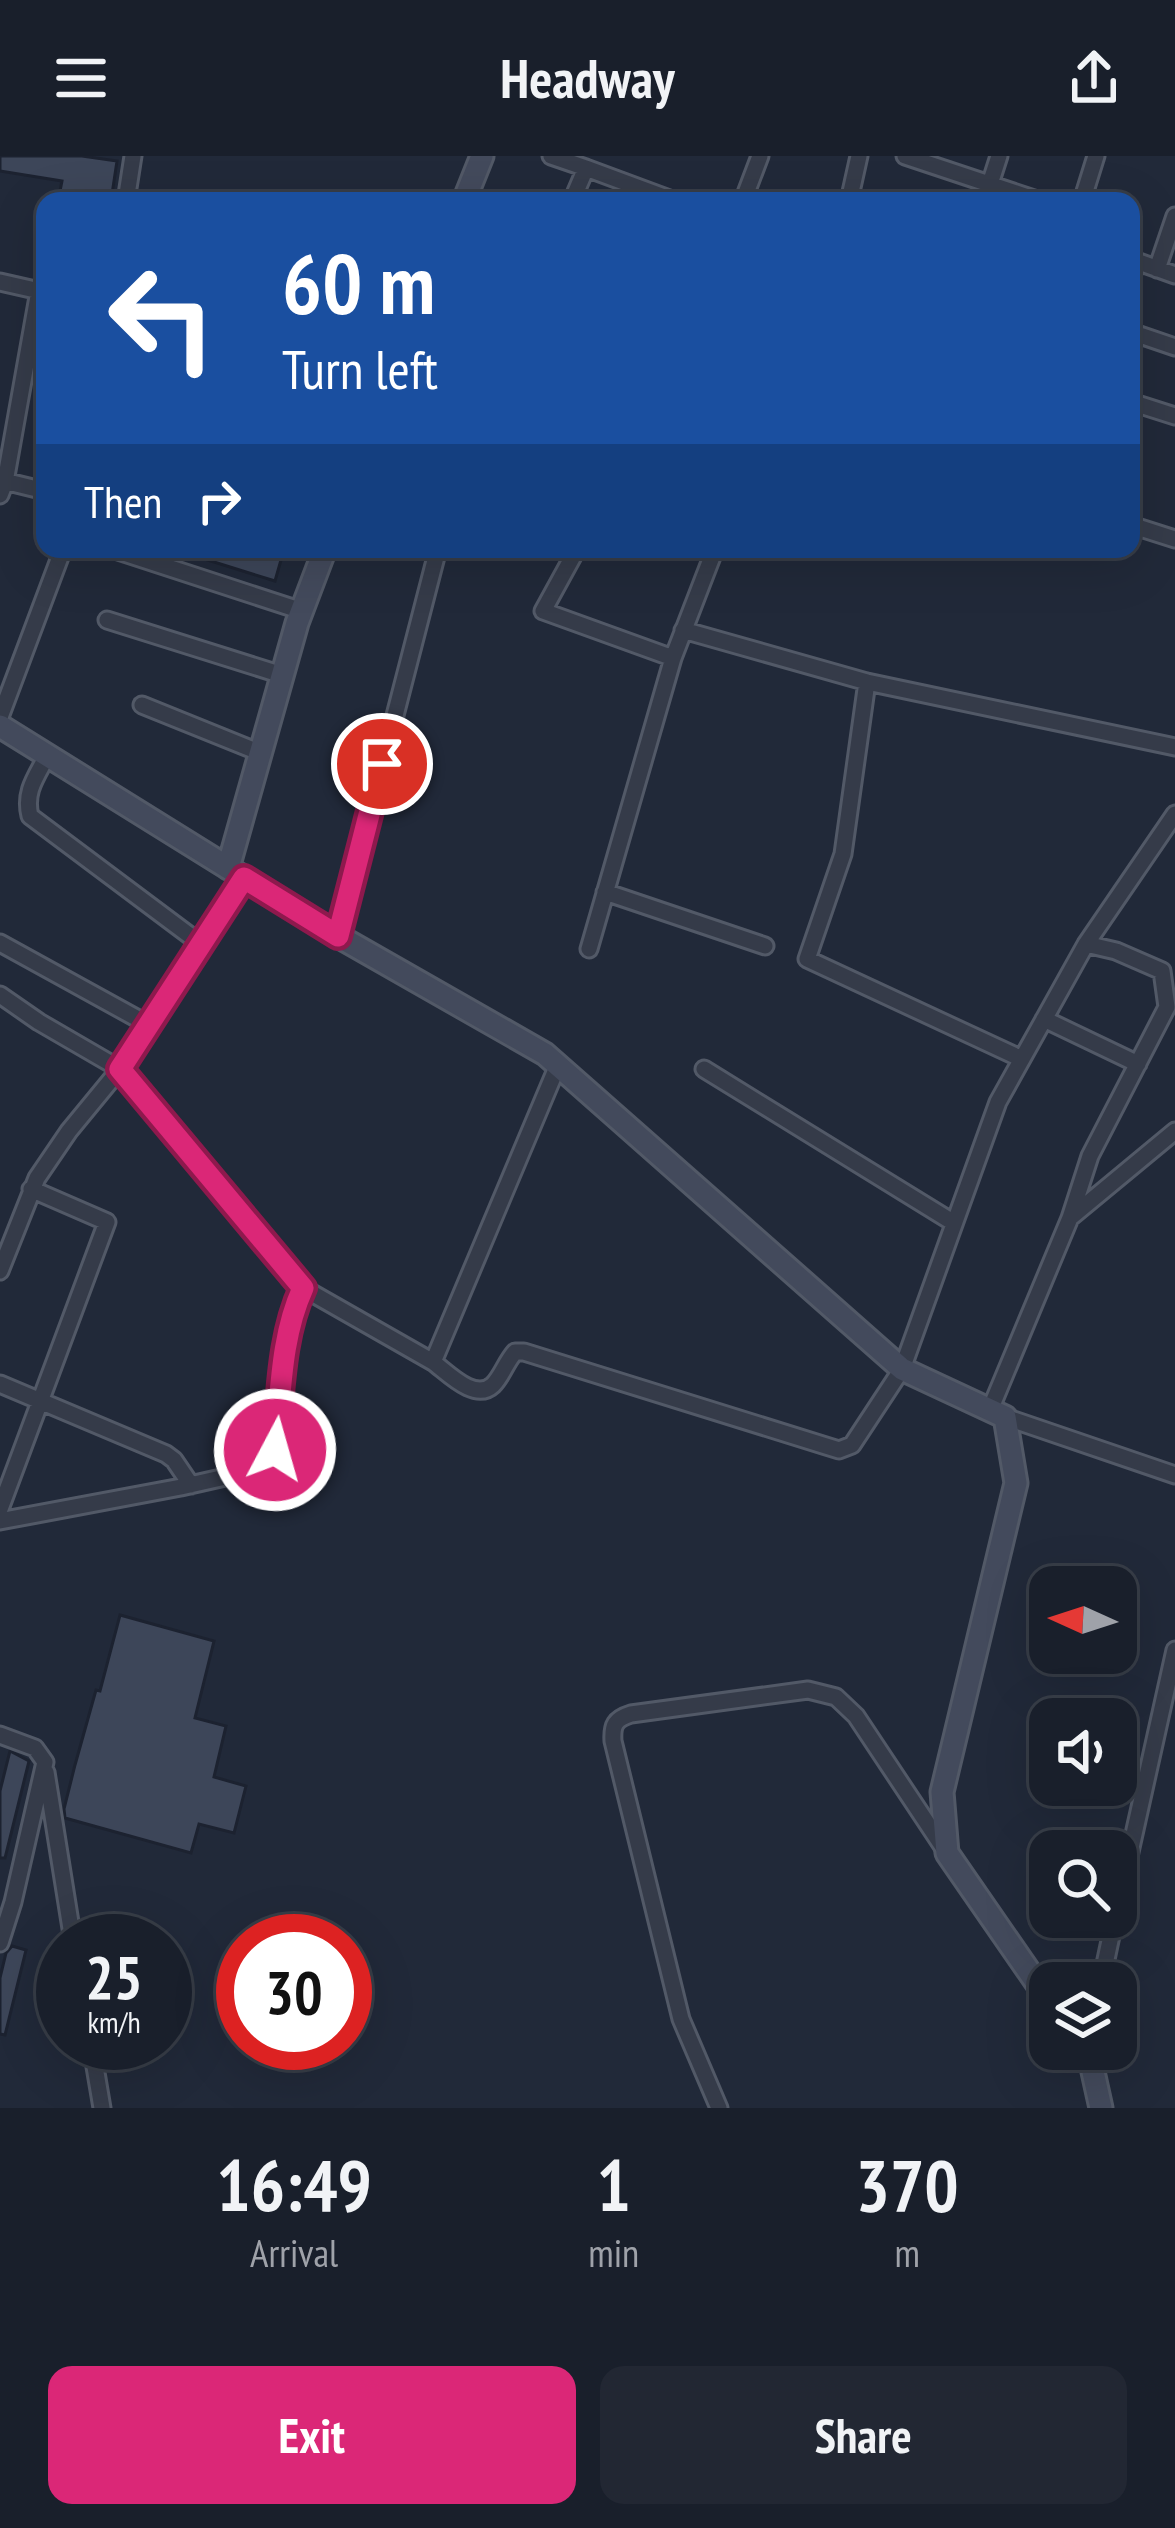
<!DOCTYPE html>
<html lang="en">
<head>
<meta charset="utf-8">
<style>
	:root { --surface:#191f2b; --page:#222733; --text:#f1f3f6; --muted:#9fa2a9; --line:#373d47; --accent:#db2777 }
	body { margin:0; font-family:"PT Sans Narrow",sans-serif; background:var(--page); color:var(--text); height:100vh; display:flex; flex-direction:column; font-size:45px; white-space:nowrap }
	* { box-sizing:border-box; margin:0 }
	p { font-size:39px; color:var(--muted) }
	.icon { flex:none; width:66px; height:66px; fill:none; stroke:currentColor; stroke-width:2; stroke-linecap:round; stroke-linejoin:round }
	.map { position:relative; height:1952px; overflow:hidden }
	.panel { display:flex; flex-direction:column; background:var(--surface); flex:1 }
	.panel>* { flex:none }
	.hud { position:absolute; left:36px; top:36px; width:1104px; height:366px; border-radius:24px; box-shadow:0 12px 48px #0002,0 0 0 3px var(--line); background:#1a4fa0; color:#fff; overflow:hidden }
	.needle { width:78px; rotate:273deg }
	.controls { position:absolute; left:1029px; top:1410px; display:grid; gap:24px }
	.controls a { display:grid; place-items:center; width:108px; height:108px; border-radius:24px; background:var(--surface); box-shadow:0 12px 48px #0002,0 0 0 3px var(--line); font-size:60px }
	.speed { position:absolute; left:36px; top:1758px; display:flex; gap:24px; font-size:60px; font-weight:700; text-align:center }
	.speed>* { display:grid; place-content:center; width:156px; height:156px; border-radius:50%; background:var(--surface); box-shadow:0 12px 48px #0002,0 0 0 3px var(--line); line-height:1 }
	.speed small { font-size:30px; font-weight:400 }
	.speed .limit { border:18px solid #d22; background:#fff; color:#111 }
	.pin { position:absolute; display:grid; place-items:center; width:102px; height:102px; color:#fff; margin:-51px; border:6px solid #fff; border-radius:50%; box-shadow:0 3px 12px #0007 }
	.me { position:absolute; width:132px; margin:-66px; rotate:6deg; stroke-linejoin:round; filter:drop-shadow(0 0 9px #0008) }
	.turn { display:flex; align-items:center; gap:42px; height:252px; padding:0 48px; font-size:54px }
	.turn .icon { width:156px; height:156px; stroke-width:2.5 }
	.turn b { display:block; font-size:84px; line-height:102px }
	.then { display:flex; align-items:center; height:114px; padding:0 48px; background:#0003; gap:24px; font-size:45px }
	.eta { display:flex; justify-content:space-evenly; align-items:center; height:204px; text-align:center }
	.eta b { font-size:72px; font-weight:800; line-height:84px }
	.primary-button { display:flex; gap:24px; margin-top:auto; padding:24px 48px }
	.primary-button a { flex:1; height:138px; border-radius:24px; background:var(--accent); color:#fff; font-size:48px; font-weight:800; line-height:138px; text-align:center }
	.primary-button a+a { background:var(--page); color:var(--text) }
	header { display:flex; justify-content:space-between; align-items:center; height:156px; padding:0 48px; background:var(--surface); font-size:54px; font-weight:800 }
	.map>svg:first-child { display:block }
	.building { fill:#3d4659; stroke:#1c2230; stroke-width:3 }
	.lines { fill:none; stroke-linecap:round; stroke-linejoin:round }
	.street-casing { stroke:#525967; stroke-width:21 }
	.secondary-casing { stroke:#525967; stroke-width:27 }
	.street { stroke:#353b49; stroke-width:15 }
	.secondary { stroke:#434a5c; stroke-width:21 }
	.route-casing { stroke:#8e194d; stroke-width:30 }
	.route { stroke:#db2777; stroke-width:21 }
</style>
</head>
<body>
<header><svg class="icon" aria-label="menu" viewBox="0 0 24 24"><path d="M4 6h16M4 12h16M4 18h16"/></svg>Headway<svg class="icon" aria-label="share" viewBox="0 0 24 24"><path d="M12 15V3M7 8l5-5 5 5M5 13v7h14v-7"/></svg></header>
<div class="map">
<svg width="1175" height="1952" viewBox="0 0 1175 1952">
	<rect width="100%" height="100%" fill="#212939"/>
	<path class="building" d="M0 0H82L117 5 111 45H58L62 25 0 15Z
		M183 393H244L281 404 275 425 182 396Z
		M120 1459 214 1485 195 1562 226 1570 214 1621 246 1630 234 1677 199 1668 191 1697 65 1662 64 1653 75 1609 96 1534 100 1535Z
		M10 1595 29 1605 5 1702H0V1635Z
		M12 1790 26 1794 5 1879 0 1878V1822L6 1797Z"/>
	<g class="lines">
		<defs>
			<path id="street" d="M551 0 586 12 572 45
				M905 0 1040 45
				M586 12 675 45
				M990 28 999 0
				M126 45 133 0
				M743 45 760 0
				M849 45 859 0
				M1082 45 1096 0
				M1157 113 1175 60
				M1131 125 1136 105 1175 119
				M0 126 44 136
				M1131 176 1175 191
				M1131 246 1175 260
				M0 324 45 335
				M0 339 5 326 39 135
				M1131 369 1175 383
				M112 393 302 455
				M577 393 543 455 673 502
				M107 464 282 519
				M683 474 867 526 1175 591
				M867 526 843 698 807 803 1022 903
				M142 549 261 597
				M0 561 63 393
				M47 600C36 621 24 636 30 660L201 788
				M244 722 120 913 303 1132 433 1206 558 909
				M605 736 765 790
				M338 780 438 393
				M0 787 149 869
				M589 793 673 502 715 393
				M0 839 39 866 120 913 69 975 37 1022 0 1115
				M1044 863 1138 908
				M704 913 954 1067
				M1070 1062 1090 1000 1167 851 1162 815 1116 795 1086 788
				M433 1206C448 1217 475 1246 493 1229 502 1220 506 1206 515 1196H524L826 1290 839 1294 852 1289 902 1213 998 946 1086 788 1175 658
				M0 1228 166 1298 174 1304 191 1329
				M990 1254 1070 1062 1175 975
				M1005 1261 1175 1319
				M0 1353 107 1066 31 1033
				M0 1365 181 1331 252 1315 266 1307 275 1294 287 1178 291 1157 303 1132
				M0 1579 35 1592 45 1606 13 1746 0 1787
				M46 1616 73 1785
				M1116 1759 1175 1494
				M1101 1827 1115 1761
				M91 1887 102 1952
				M719 1952 681 1863 613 1585C612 1569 615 1563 631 1558L808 1534 836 1541 856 1560 945 1694"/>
			<path id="secondary" d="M464 45 482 0
				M0 570 338 780 545 898 902 1213 1005 1261 1016 1327 942 1636 947 1697 1050 1846
				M228 712 297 467 325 393
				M1088 1893 1101 1952"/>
		</defs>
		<use href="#street" class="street-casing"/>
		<use href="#secondary" class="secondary-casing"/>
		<use href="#street" class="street"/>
		<use href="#secondary" class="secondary"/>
	</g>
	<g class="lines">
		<defs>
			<path id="route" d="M275 1294C281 1240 280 1182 303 1132L120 913 244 722 338 780 382 608"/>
		</defs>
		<use href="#route" class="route-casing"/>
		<use href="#route" class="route"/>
	</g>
</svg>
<div class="controls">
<a><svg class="needle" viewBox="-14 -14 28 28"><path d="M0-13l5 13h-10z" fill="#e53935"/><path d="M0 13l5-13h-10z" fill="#9fa2a9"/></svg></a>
<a><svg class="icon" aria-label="sound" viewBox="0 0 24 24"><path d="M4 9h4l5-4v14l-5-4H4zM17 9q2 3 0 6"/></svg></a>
<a><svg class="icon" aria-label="search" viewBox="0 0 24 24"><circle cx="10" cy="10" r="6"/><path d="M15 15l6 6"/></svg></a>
<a><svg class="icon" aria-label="layers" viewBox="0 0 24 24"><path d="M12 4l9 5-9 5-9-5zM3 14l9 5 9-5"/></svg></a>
</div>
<div class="speed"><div>25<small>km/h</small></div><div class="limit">30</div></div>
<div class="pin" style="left:382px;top:608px;background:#d93025"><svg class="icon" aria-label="arrive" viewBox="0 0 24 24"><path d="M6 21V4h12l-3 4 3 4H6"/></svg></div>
<svg class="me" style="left:275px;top:1294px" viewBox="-20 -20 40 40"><circle r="17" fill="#db2777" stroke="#fff" stroke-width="3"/><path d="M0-11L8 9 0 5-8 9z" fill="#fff"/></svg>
<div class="hud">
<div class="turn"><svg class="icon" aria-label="left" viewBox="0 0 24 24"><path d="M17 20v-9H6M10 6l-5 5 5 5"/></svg><div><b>60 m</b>Turn left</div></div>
<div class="then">Then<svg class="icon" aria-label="right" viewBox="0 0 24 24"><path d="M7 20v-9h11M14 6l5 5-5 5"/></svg></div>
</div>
</div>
<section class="panel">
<div class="eta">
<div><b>16:49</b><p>Arrival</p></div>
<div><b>1</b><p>min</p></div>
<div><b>370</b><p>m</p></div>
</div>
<div class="primary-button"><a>Exit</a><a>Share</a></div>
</section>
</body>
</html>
